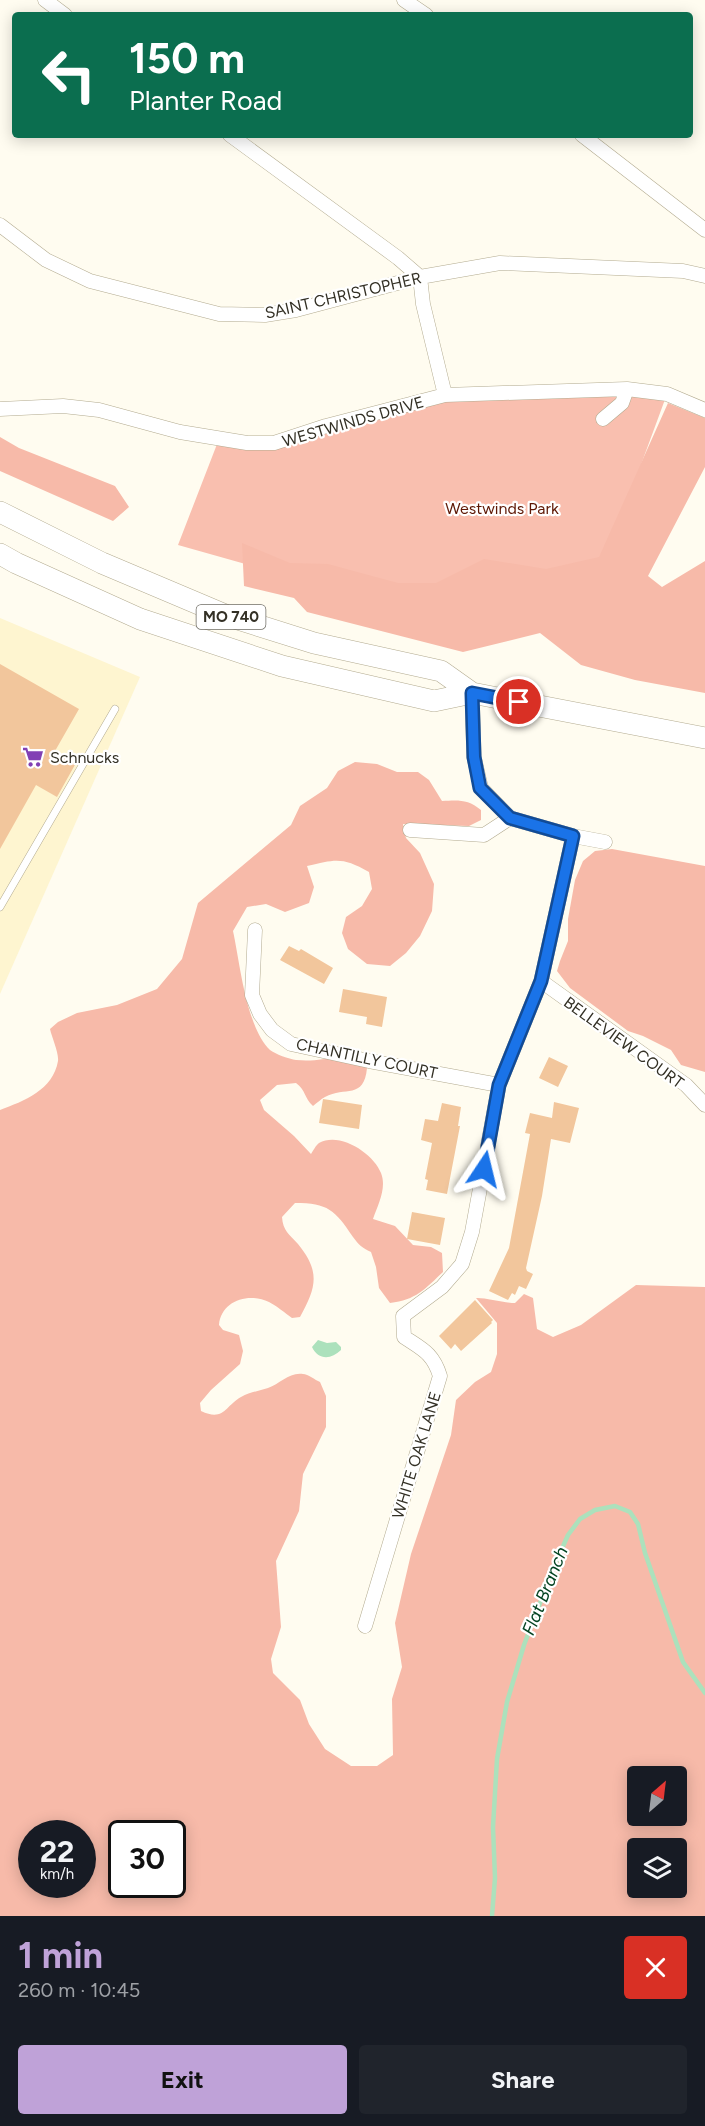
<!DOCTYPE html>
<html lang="en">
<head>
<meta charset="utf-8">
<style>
	:root { --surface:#171b24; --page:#20242c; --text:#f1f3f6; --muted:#9ea1a6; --accent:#bfa2d8 }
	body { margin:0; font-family:Figtree,sans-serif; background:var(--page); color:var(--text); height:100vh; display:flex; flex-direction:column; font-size:22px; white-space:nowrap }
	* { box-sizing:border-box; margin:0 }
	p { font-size:20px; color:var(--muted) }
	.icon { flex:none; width:33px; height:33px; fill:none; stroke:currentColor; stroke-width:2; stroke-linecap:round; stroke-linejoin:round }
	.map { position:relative; height:1916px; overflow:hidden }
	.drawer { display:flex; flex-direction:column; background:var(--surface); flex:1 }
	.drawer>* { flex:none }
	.top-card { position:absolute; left:12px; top:12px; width:681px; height:126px; border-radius:6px; box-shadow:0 3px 15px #0003; background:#0b6e4f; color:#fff; overflow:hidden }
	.needle { width:39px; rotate:28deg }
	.fabs { position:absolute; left:627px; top:1766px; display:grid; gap:12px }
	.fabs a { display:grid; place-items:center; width:60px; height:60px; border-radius:6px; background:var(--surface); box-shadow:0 3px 15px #0003; font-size:30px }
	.speed { position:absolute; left:18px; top:1820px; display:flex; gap:12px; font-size:30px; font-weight:700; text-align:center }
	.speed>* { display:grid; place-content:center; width:78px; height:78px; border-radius:50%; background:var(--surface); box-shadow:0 3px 15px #0003; line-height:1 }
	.speed small { font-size:15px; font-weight:400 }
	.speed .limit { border:3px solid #111; border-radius:9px; background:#fff; color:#111 }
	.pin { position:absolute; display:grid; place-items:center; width:51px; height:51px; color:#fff; margin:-26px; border:3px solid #fff; border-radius:50%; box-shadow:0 2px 6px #0007 }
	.me { position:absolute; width:66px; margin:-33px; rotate:10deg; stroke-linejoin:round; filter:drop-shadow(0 0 4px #0008) }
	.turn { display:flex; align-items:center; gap:21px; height:126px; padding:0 18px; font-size:27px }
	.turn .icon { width:78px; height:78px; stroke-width:2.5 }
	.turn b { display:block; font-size:42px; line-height:51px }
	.round { display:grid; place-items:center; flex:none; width:63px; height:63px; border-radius:6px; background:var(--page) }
	.overview { display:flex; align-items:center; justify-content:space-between; height:102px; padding:0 18px }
	h1 { font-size:36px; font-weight:700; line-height:45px; color:var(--accent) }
	.action { display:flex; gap:12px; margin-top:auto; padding:12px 18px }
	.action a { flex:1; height:69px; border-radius:6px; background:var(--accent); color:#111; font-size:24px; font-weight:700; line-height:69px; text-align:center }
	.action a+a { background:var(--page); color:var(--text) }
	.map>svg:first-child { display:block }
	.built { fill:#fef5d0 }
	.green { fill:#f9bfaf }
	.forest { fill:#f7baa9; fill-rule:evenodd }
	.water { fill:#ace1bc }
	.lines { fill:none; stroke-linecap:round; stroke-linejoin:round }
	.stream { stroke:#ace1bc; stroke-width:4.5 }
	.building { fill:#f2c69c }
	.lane-casing { stroke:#b3ab90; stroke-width:8 }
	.street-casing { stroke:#b3ab90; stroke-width:15 }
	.primary-casing { stroke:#b3ab90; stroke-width:22 }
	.lane { stroke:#fff; stroke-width:7 }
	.street { stroke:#fff; stroke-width:14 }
	.primary { stroke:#fff; stroke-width:21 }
	.route-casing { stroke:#114b97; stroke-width:15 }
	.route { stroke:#1a73e8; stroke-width:10 }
	.labels { text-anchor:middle; stroke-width:4.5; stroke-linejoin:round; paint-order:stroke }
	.shield { fill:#fff; stroke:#706e66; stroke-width:1.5 }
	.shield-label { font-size:15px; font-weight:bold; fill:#333025 }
	.street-label { font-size:16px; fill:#333025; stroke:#fff }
	.park-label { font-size:16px; fill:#5e1805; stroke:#fff }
	.poi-label { font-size:16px; fill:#333025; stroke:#fff; text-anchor:start }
	.water-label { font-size:18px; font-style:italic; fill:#044422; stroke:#fff }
</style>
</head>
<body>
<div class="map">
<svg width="705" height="1916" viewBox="0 0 705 1916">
	<rect width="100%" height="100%" fill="#fffcf0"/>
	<path class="built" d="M0 618 140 677 0 994Z"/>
	<path class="green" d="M667 394 579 633 330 588 178 545 219 439 247 443 445 395Z"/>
	<path class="forest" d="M668 403 705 418V467L648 576 662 587 705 561V693L635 680 581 665 540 633 463 652 307 612 294 598 244 586 242 543 290 563 328 564 398 583H436L484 559 546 569 599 557Z
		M0 437 19 448 115 486 129 507 113 521 0 471Z
		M355 762 377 764 397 772H418L429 780 442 801C458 800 468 799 481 810V820L469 826 403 824 406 838 420 853 434 884 432 911 420 936 406 953 390 966 367 964 348 949 342 933 346 917 362 906 372 889 369 872C343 857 336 859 307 866L314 887 309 903 285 912 266 904 247 907 233 931C240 963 246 1027 270 1050 275 1054 289 1059 296 1060 328 1063 336 1050 367 1068 364 1100 345 1086 325 1097 321 1099 317 1103 313 1106 304 1098 306 1090 296 1083L277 1085 260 1100 264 1110 294 1136 311 1154C313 1151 316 1145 319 1143 340 1131 374 1154 381 1173 387 1188 378 1205 373 1219L395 1226 413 1245 431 1247 442 1253 443 1272C425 1289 416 1300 390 1303L379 1288 376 1267 371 1252C362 1248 359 1245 353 1237 335 1210 328 1203 295 1203L282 1217C283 1231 289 1234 298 1244 321 1272 316 1288 300 1317L292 1318C285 1313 277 1306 269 1302 248 1292 221 1301 219 1325L223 1330 239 1335 243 1351 240 1364 211 1390 200 1403 201 1411C224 1422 225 1406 241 1397 250 1392 259 1391 268 1388 280 1384 289 1372 303 1374 308 1374 315 1380 320 1382L326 1396V1427L303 1474 299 1511 276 1561 281 1627 271 1659 273 1673 300 1700 309 1724 325 1749 351 1766H377L393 1755 392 1699 402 1667 395 1623 411 1554 451 1435 456 1400 475 1382 491 1372 497 1354V1323L476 1298C483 1297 505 1303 515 1303L524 1294 533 1298 537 1329 553 1337 581 1325 636 1285 705 1287V1916H0V1110C24 1101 53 1090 58 1061 59 1053 52 1038 50 1029L58 1022 77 1013 117 1005 157 989 182 959 198 903 291 825 300 806 327 788 338 771ZM638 1776H676V1815H638ZM32 1833H82V1884H32ZM122 1833H172V1884H122ZM638 1848H676V1887H638Z
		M612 849 705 866V1072L681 1065 671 1050 643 1036 628 1031 570 988 557 971 560 961 568 941V919L575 880 583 861 595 851Z"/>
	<path class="water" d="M318 1340 327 1343 336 1342 341 1347V1350C331 1360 318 1360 312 1347Z"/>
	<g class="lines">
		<path class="stream" d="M492 1916 495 1878 493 1827 497 1759 507 1702 524 1645 553 1569 568 1535 580 1519 595 1510 615 1506 630 1512 638 1524 645 1553 683 1662 705 1693"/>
	</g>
	<path class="building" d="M0 664 79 709 55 751 76 763 57 797 36 785 0 849Z
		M289 946 299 951 301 949 333 968 324 984 280 960Z
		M343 989 387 997 382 1027 366 1024 367 1017 339 1012Z
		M549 1057 568 1066 558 1087 539 1078Z
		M323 1099 362 1105 359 1129 319 1123Z
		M554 1102 579 1108 570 1143 551 1139 542 1196 526 1268 527 1271 533 1274 526 1289 519 1286 515 1295 512 1293 508 1300 489 1291 509 1248 530 1134 525 1133 530 1113 552 1118Z
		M442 1103 461 1107 458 1126H460L447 1194 426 1190 428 1180 425 1179 432 1143 421 1140 425 1119 438 1121Z
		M412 1212 445 1218 440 1245 407 1239Z
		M475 1300 493 1320 491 1322 492 1323 461 1351 455 1344 451 1349 439 1336Z"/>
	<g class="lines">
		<defs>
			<path id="lane" d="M0 907 115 709"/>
			<path id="street" d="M45 0 65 15
				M404 0 426 15
				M230 135 398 258 420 277 423 304 445 395
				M582 135 705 230
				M0 225 46 260 90 281 219 314 265 315 296 310 420 277 500 263 683 271 705 276
				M0 409 63 406 99 410 180 432 247 443H274L326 426 445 395 627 389 667 394 705 410
				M603 419 622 403 627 389
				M472 693 474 757 481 788 510 818
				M410 830 484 835 510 818 573 836 605 842
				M255 930 252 995 260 1014 272 1030 291 1044 369 1061 499 1085
				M541 981 686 1085 705 1105
				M365 1626 440 1376C433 1353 422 1349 404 1337L403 1316 442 1287 462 1264 472 1232 499 1085 541 981 573 836"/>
			<path id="primary" d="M0 512 102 563 225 615 314 643 441 671 472 693
				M0 554 16 563 140 619 282 666 434 701 472 693 705 738"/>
		</defs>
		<use href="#lane" class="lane-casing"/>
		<use href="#street" class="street-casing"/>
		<use href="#primary" class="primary-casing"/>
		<use href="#lane" class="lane"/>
		<use href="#street" class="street"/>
		<use href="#primary" class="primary"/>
	</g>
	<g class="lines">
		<defs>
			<path id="route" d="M484 1169 499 1085 541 981 573 836 510 818 480 788 474 757 472 693 519 702"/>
		</defs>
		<use href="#route" class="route-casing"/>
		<use href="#route" class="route"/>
	</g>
	<defs>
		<symbol id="supermarket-bare" viewBox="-9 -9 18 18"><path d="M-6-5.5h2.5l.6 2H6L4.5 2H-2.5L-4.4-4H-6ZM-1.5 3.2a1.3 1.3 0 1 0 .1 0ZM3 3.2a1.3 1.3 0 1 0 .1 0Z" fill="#8240b4" stroke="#fff" stroke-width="2.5" paint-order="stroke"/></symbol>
	</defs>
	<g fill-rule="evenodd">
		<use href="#supermarket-bare" x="18" y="742" width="30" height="30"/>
	</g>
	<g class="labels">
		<rect class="shield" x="196.5" y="605" width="69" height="24" rx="4.5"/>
		<g class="shield-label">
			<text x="231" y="622">MO 740</text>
		</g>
		<g class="street-label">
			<text transform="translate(343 295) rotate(-13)" y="6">SAINT CHRISTOPHER</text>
			<text transform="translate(353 421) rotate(-16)" y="6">WESTWINDS DRIVE</text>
			<text transform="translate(624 1042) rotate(36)" y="6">BELLEVIEW COURT</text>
			<text transform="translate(367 1058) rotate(12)" y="6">CHANTILLY COURT</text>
			<text transform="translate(416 1455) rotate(-73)" y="6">WHITE OAK LANE</text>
		</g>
		<g class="park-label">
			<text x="502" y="514">Westwinds Park</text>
		</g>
		<g class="poi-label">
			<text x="50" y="763">Schnucks</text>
		</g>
		<g class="water-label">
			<text transform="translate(545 1591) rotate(-68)" y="6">Flat Branch</text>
		</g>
	</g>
</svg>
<div class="fabs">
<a><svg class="needle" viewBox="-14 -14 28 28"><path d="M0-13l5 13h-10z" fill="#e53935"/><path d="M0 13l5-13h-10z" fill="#9ea1a6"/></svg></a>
<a><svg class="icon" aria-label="layers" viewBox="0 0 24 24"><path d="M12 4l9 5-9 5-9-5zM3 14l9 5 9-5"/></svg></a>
</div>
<div class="speed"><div>22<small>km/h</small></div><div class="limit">30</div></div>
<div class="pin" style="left:519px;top:702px;background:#d93025"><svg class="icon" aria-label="arrive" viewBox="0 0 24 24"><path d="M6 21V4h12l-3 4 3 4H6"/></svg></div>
<svg class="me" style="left:484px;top:1169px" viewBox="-20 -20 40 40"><path d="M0-17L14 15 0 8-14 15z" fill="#1a73e8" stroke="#fff" stroke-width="4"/></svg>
<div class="top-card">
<div class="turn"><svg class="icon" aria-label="left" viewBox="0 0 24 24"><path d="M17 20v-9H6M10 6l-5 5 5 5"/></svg><div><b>150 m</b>Planter Road</div></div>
</div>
</div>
<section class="drawer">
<div class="overview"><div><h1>1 min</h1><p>260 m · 10:45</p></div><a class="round" style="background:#d93025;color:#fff"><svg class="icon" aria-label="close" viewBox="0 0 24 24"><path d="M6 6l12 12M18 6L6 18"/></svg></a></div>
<div class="action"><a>Exit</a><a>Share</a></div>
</section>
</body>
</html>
